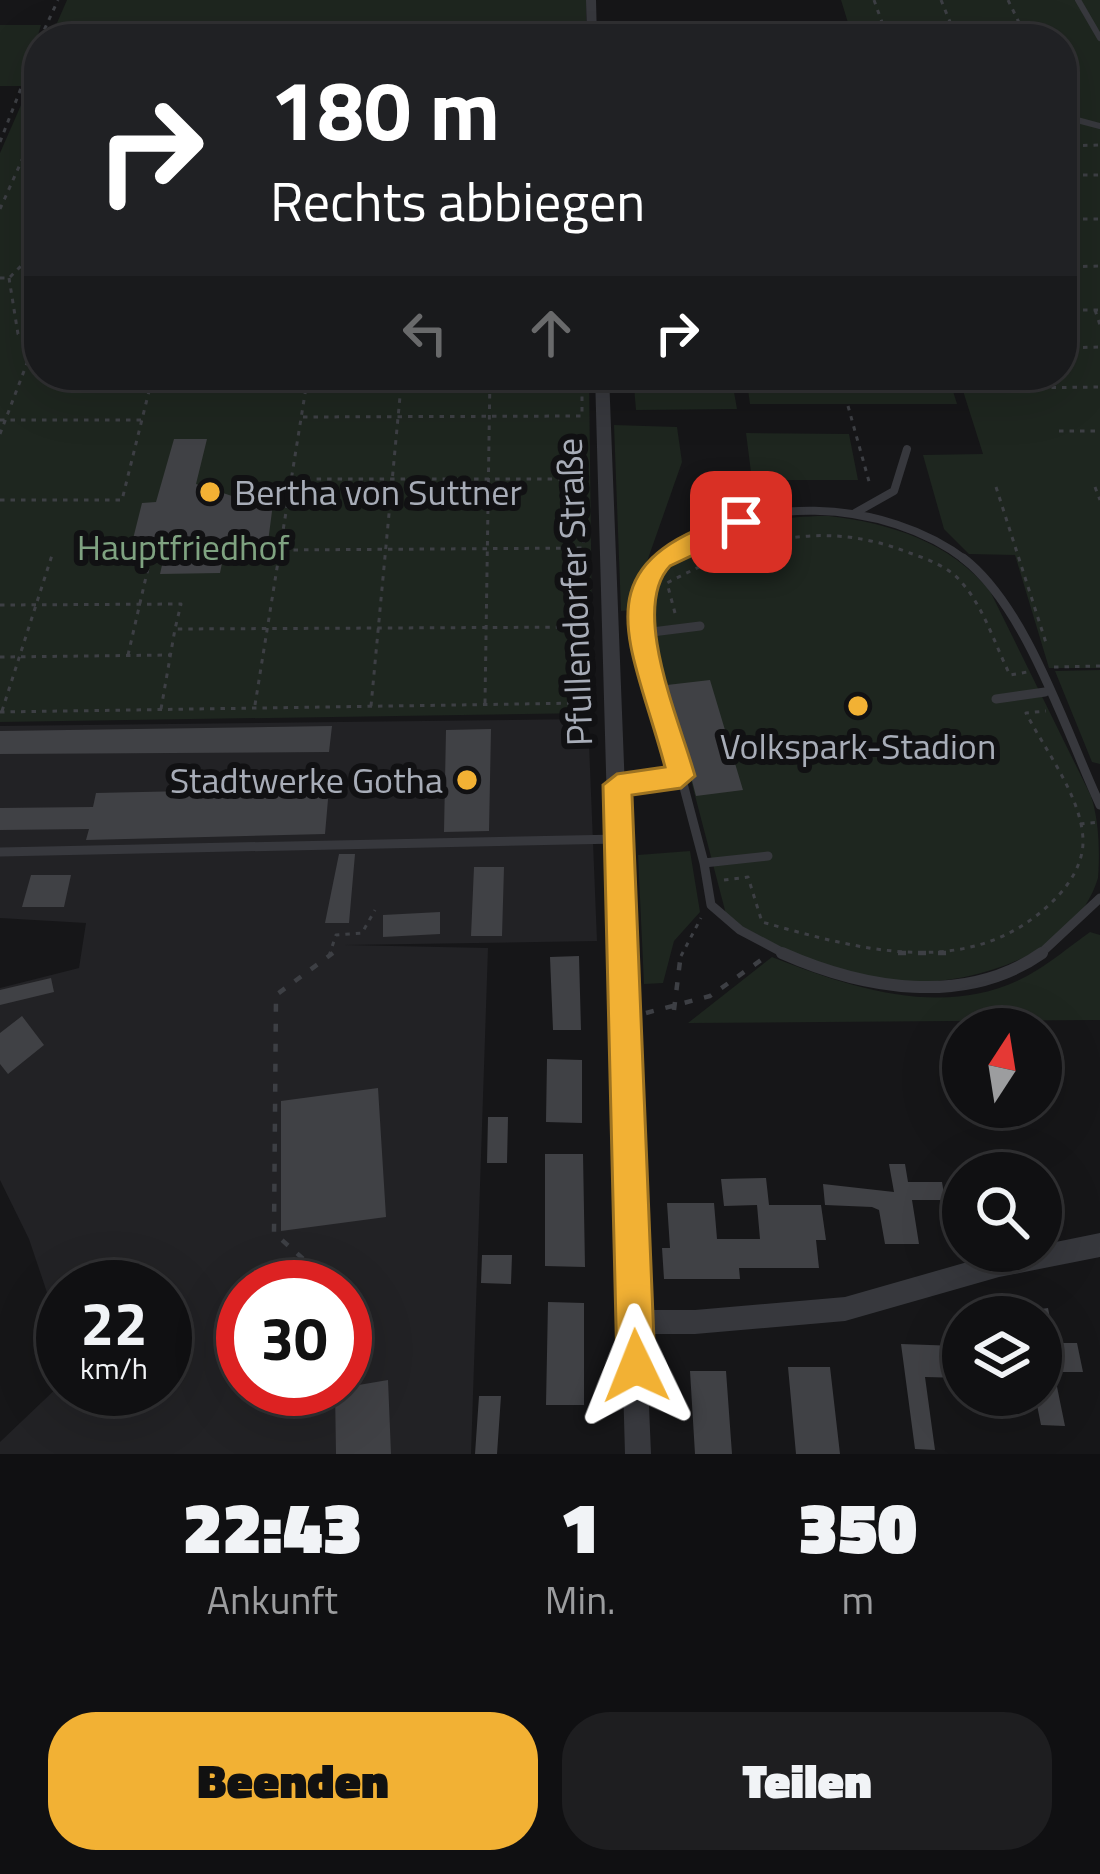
<!DOCTYPE html>
<html lang="de">
<head>
<meta charset="utf-8">
<style>
	:root { --surface:#101012; --page:#1e1e20; --text:#f1f3f6; --muted:#9c9d9f; --line:#303032; --accent:#f2b134 }
	body { margin:0; font-family:"Titillium Web",sans-serif; background:var(--page); color:var(--text); height:100vh; display:flex; flex-direction:column; font-size:45px; white-space:nowrap }
	* { box-sizing:border-box; margin:0 }
	p { font-size:39px; color:var(--muted) }
	.icon { flex:none; width:66px; height:66px; fill:none; stroke:currentColor; stroke-width:2; stroke-linecap:round; stroke-linejoin:round }
	.map { position:relative; height:1454px; overflow:hidden }
	.sheet { display:flex; flex-direction:column; background:var(--surface); flex:1 }
	.sheet>* { flex:none }
	.banner { position:absolute; left:24px; top:24px; width:1053px; height:366px; border-radius:48px; box-shadow:0 12px 48px #0002,0 0 0 3px var(--line); background:#202124; color:#fff; overflow:hidden }
	.needle { width:78px; rotate:12deg }
	.buttons { position:absolute; left:942px; top:1008px; display:grid; gap:24px }
	.buttons a { display:grid; place-items:center; width:120px; height:120px; border-radius:50%; background:var(--surface); box-shadow:0 12px 48px #0002,0 0 0 3px var(--line); font-size:60px }
	.speed { position:absolute; left:36px; top:1260px; display:flex; gap:24px; font-size:60px; font-weight:700; text-align:center }
	.speed>* { display:grid; place-content:center; width:156px; height:156px; border-radius:50%; background:var(--surface); box-shadow:0 12px 48px #0002,0 0 0 3px var(--line); line-height:1 }
	.speed small { font-size:30px; font-weight:400 }
	.speed .limit { border:18px solid #d22; background:#fff; color:#111 }
	.pin { position:absolute; display:grid; place-items:center; width:102px; height:102px; color:#fff; margin:-51px; border-radius:24px; box-shadow:0 6px 18px #0006 }
	.me { position:absolute; width:132px; margin:-66px; rotate:358deg; stroke-linejoin:round; filter:drop-shadow(0 0 9px #0008) }
	.turn { display:flex; align-items:center; gap:42px; height:252px; padding:0 48px; font-size:54px }
	.turn .icon { width:156px; height:156px; stroke-width:2.5 }
	.turn b { display:block; font-size:84px; line-height:102px }
	.lanes { display:flex; align-items:center; height:114px; padding:0 48px; background:#0003; justify-content:center; gap:60px; direction:ltr }
	.lanes .off { opacity:.35 }
	.eta { display:flex; justify-content:space-evenly; align-items:center; height:204px; text-align:center }
	.eta b { font-size:72px; font-weight:800; line-height:84px }
	.cta { display:flex; gap:24px; margin-top:auto; padding:24px 48px }
	.cta a { flex:1; height:138px; border-radius:48px; background:var(--accent); color:#111; font-size:48px; font-weight:800; line-height:138px; text-align:center }
	.cta a+a { background:var(--page); color:var(--text) }
	.map>svg:first-child { display:block }
	.built { fill:#222225; fill-rule:evenodd }
	.green { fill:#1e261f }
	.building { fill:#404145 }
	.lines { fill:none; stroke-linecap:round; stroke-linejoin:round }
	.path-far1 { stroke:#3d3f44; stroke-width:3; stroke-dasharray:4.5 6; stroke-linecap:butt }
	.path { stroke:#3d3f44; stroke-width:4.5; stroke-dasharray:8 12; stroke-linecap:butt }
	.service-far3 { stroke:#37383d; stroke-width:6 }
	.service-far2 { stroke:#37383d; stroke-width:8 }
	.service-far1 { stroke:#37383d; stroke-width:9 }
	.service { stroke:#37383d; stroke-width:12 }
	.minor { fill:#37383d; fill-rule:evenodd }
	.route { fill:#f2b134; stroke:#9d7322; stroke-width:3 }
	.poi-dot { fill:#f2b134; stroke:#111113; stroke-width:4.5 }
	.labels { text-anchor:middle; stroke-width:12; stroke-linejoin:round; paint-order:stroke }
	.poi-label { font-size:36px; fill:#a8adb8; stroke:#111113; text-anchor:start }
	.park-label { font-size:36px; fill:#7fa381; stroke:#111113 }
	.street-label { font-size:36px; fill:#a8adb8; stroke:#111113 }
</style>
</head>
<body>
<div class="map">
<svg width="1100" height="1454" viewBox="0 0 1100 1454">
	<rect width="100%" height="100%" fill="#161618"/>
	<path class="built" d="M588 719 597 941 345 945 488 948 471 1454H0V1442L63 1382V1389H165V1287H63V1340L29 1239 0 1180V988L79 968 86 923 0 918V726ZM243 1287H345V1389H243Z"/>
	<path class="green" d="M67 0H586V39H50Z
		M841 0H1100V668H1049L1015 555 969 554 944 529 923 455 983 454 958 375H1062V39H853Z
		M0 25H41L23 86H0Z
		M39 64V375H589L593 713 0 722V153Z
		M633 375H731L737 409 636 410Z
		M746 375H948L957 404H750Z
		M614 425 677 427 682 462 630 610 621 611Z
		M746 433 849 434 858 480H752Z
		M829 516C890 523 950 542 990 591L1091 796C1099 820 1100 852 1098 878 1073 959 964 988 889 982 832 978 776 945 727 918L644 600C670 536 766 515 829 516Z
		M1100 670V764L1092 762 1055 671Z
		M690 851 700 912 674 941 663 983 644 984 638 855Z
		M1090 932 1100 935V1020L688 1023 772 957C851 988 946 1020 1027 976 1049 964 1069 947 1090 932Z"/>
	<path class="building" d="M174 439H207L196 484 235 497 274 496 268 542 226 543 220 573 160 574 167 543H132L142 503 156 502Z
		M710 680 743 790 696 796 667 685Z
		M332 726 329 752 0 754V731Z
		M491 729 489 831 444 832 446 730Z
		M329 788 325 834 86 840 89 829 0 830V808L93 807 96 793Z
		M339 854H355L349 923H325Z
		M474 867H504L502 936H471Z
		M31 875H71L64 907H22Z
		M440 912V934L383 937V915Z
		M579 956 581 1030H553L550 957Z
		M51 978 54 992 0 1005V990Z
		M22 1016 44 1045 8 1074 0 1064V1033Z
		M547 1059 582 1060V1123L546 1122Z
		M378 1088 386 1217 281 1231V1101Z
		M488 1117H508L507 1163H487Z
		M545 1154H583L585 1267 545 1266Z
		M889 1164H905L908 1182H942L945 1200H912L919 1244H885L879 1210 872 1207 825 1205 823 1184 894 1192Z
		M766 1178 769 1205H821L826 1240H816L819 1268H739L740 1279H664L662 1248H670L667 1203H714L717 1239H760L757 1205 724 1206 721 1179Z
		M482 1255H512L511 1284 481 1283Z
		M548 1302 584 1303V1405H546Z
		M1048 1308 1055 1343H1077L1083 1372H1054L1065 1426 1041 1425 1035 1395H1041V1309Z
		M901 1344 958 1346 963 1378 925 1377 935 1450 915 1449Z
		M788 1367H830L840 1454H796Z
		M690 1371H726L732 1454H695Z
		M388 1380 391 1454H336L335 1389Z
		M479 1396H501L497 1454H475Z"/>
	<g class="lines">
		<path class="path-far1" d="M874 0 888 39
			M941 0 957 39
			M1008 0 1027 39
			M80 36 301 35
			M40 39 58 0
			M0 142 39 42
			M1062 146 1100 145
			M1062 175H1100
			M0 209 39 122
			M1062 219H1100
			M23 266 39 265
			M1062 267 1100 266
			M0 278H9L39 248
			M9 278 18 334 39 353
			M1062 310H1100
			M1095 310 1100 325
			M1062 348 1100 347
			M1020 388 1100 387
			M848 406 870 485
			M303 417 582 416V375
			M0 420H141
			M1059 431H1100
			M0 434 32 350
			M726 483 729 506
			M996 487 1047 646
			M1095 487 1100 500
			M0 500H122L153 375
			M283 550 584 548
			M0 605 181 604 175 629
			M675 613 667 583C747 541 819 518 907 552 927 559 950 567 963 584 985 610 995 645 1010 675L1027 672
			M128 655 152 551
			M0 657 171 655
			M1054 667 1100 666
			M485 703 490 375
			M255 705 308 375
			M371 706 402 375
			M161 709 175 629 594 627
			M2 711 53 552
			M0 712 585 703 583 479H292
			M1080 824 1100 822
			M724 880 748 877 762 922C858 949 969 982 1051 903 1068 887 1084 864 1083 839 1081 796 1045 750 1026 713L1046 711
			M329 956 336 935 362 933 375 910
			M681 956 701 918"/>
		<path class="path" d="M898 953H947
			M674 1010 681 953
			M646 1013 710 996 764 958
			M318 1272 274 1233 276 995 333 953"/>
		<path class="service-far3" d="M1078 0 1100 38
			M1062 116 1100 126"/>
		<path class="service-far2" d="M855 513 894 491 907 449
			M663 561C743 490 886 498 967 561"/>
		<path class="service-far1" d="M963 558C1027 607 1066 732 1100 805
			M644 633C639 600 641 581 666 558
			M996 699 1045 692
			M681 776 644 633 700 626
			M617 785 681 776 704 863 768 856
			M0 852 619 839
			M704 863 711 905 740 930 789 956
			M1038 956 1100 898"/>
		<path class="service" d="M782 953C863 989 965 1007 1042 953"/>
		<path class="minor" d="M586 0H596L597 39H587Z
			M595 375H609L645 1310H695L845 1297 999 1253 1041 1251V1245L1100 1233V1257L999 1277 845 1321 695 1334H646L651 1454H625Z"/>
	</g>
	<path class="route" d="M741 514 750 517V528L670 566C629 609 681 724 695 776L681 788 632 795 655 1366 649 1379 636 1385 623 1379 617 1366 603 785 617 774 665 767C631 639 575 562 741 514Z"/>
	<g class="poi-dot">
		<circle cx="210" cy="492" r="12"/>
		<circle cx="858" cy="706" r="12"/>
		<circle cx="467" cy="780" r="12"/>
	</g>
	<g class="labels">
		<g class="poi-label">
			<text x="234" y="505">Bertha von Suttner</text>
			<text x="858" y="759" text-anchor="middle">Volkspark-Stadion</text>
			<text x="443" y="793" text-anchor="end">Stadtwerke Gotha</text>
		</g>
		<g class="park-label">
			<text x="183" y="560">Hauptfriedhof</text>
		</g>
		<g class="street-label">
			<text transform="translate(574 592) rotate(-92)" y="13">Pfullendorfer Straße</text>
		</g>
	</g>
</svg>
<div class="buttons">
<a><svg class="needle" viewBox="-14 -14 28 28"><path d="M0-13l5 13h-10z" fill="#e53935"/><path d="M0 13l5-13h-10z" fill="#9c9d9f"/></svg></a>
<a><svg class="icon" aria-label="search" viewBox="0 0 24 24"><circle cx="10" cy="10" r="6"/><path d="M15 15l6 6"/></svg></a>
<a><svg class="icon" aria-label="layers" viewBox="0 0 24 24"><path d="M12 4l9 5-9 5-9-5zM3 14l9 5 9-5"/></svg></a>
</div>
<div class="speed"><div>22<small>km/h</small></div><div class="limit">30</div></div>
<div class="pin" style="left:741px;top:522px;background:#d93025"><svg class="icon" aria-label="arrive" viewBox="0 0 24 24"><path d="M6 21V4h12l-3 4 3 4H6"/></svg></div>
<svg class="me" style="left:636px;top:1366px" viewBox="-20 -20 40 40"><path d="M0-17L14 15 0 8-14 15z" fill="#f2b134" stroke="#fff" stroke-width="4"/></svg>
<div class="banner">
<div class="turn"><svg class="icon" aria-label="right" viewBox="0 0 24 24"><path d="M7 20v-9h11M14 6l5 5-5 5"/></svg><div><b>180 m</b>Rechts abbiegen</div></div>
<div class="lanes"><svg class="icon off" aria-label="left" viewBox="0 0 24 24"><path d="M17 20v-9H6M10 6l-5 5 5 5"/></svg><svg class="icon off" aria-label="ahead" viewBox="0 0 24 24"><path d="M12 20V5M6 11l6-6 6 6"/></svg><svg class="icon" aria-label="right" viewBox="0 0 24 24"><path d="M7 20v-9h11M14 6l5 5-5 5"/></svg></div>
</div>
</div>
<section class="sheet">
<div class="eta">
<div><b>22:43</b><p>Ankunft</p></div>
<div><b>1</b><p>Min.</p></div>
<div><b>350</b><p>m</p></div>
</div>
<div class="cta"><a>Beenden</a><a>Teilen</a></div>
</section>
</body>
</html>
